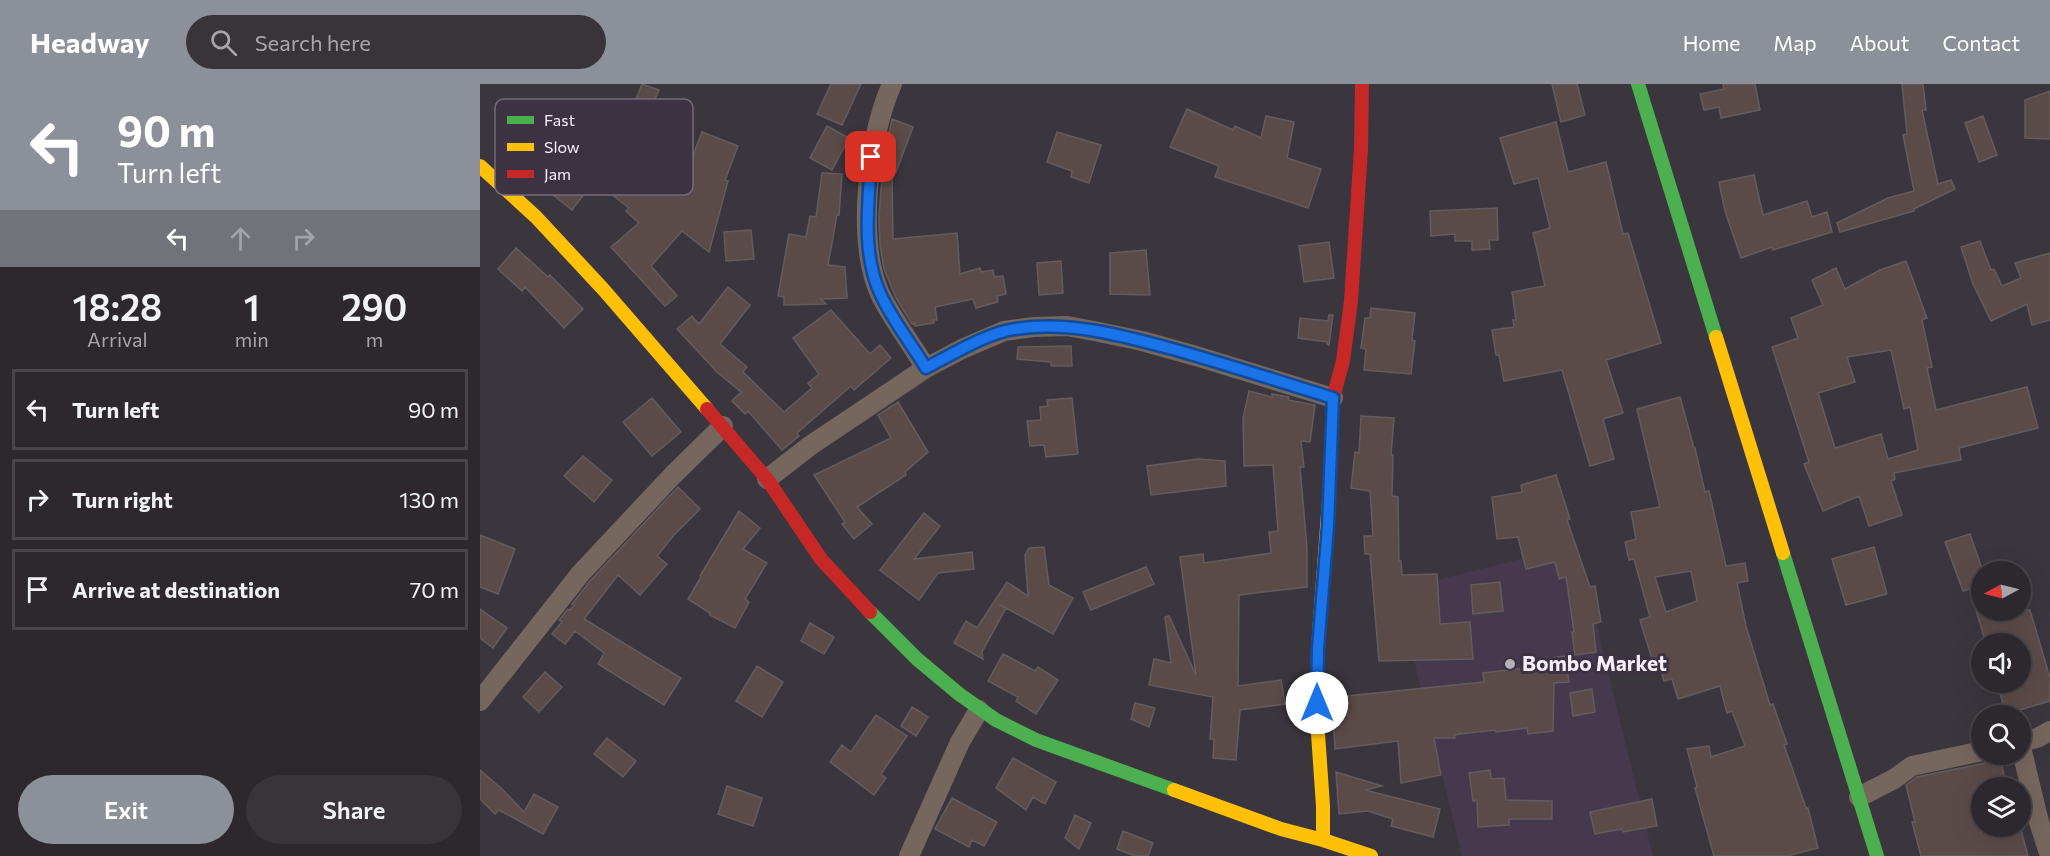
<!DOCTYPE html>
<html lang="en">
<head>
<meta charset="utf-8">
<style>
	:root { --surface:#2c282e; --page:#38343a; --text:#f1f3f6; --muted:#a6a6aa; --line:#48444a; --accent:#8c9099 }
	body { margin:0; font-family:Commissioner,sans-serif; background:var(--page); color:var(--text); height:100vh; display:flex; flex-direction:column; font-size:22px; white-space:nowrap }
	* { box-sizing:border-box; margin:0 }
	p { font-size:20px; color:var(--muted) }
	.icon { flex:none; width:33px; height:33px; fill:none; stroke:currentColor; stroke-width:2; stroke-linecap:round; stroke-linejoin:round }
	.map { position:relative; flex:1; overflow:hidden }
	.sheet { display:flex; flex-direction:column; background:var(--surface); width:480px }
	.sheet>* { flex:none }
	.guide { background:#8c9099; color:#fff; overflow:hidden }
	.needle { width:39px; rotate:263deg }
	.controls { position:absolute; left:1491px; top:477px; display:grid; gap:12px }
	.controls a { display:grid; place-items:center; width:60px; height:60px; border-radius:50%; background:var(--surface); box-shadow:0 6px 24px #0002,0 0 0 2px var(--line); font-size:30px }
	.pin { position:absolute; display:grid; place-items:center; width:51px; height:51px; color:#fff; margin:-26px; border-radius:12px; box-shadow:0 3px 9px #0006 }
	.me { position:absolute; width:66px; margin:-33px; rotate:0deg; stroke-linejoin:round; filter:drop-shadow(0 0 4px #0008) }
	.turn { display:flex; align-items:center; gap:21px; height:126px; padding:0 18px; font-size:27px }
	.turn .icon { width:78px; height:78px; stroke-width:2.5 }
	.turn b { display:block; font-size:42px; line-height:51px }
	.lanes { display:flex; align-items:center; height:57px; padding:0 18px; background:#0003; justify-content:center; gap:30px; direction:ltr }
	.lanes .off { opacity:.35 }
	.eta { display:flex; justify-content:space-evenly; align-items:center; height:102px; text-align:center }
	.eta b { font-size:36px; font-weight:600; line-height:42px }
	.cta { display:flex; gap:12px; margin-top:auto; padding:12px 18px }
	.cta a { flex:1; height:69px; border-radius:36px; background:var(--accent); color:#fff; font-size:24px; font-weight:600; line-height:69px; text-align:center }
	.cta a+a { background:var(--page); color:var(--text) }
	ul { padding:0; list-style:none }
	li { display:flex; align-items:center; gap:18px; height:81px; margin:0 12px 9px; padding:0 6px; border:3px solid var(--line); border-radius:0px }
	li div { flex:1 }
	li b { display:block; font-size:22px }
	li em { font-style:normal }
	header { display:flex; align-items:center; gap:36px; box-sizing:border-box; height:84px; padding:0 30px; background:var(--accent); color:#fff }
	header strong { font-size:28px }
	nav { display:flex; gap:33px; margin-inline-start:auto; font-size:21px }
	.search { width:420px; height:54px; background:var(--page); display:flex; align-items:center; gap:15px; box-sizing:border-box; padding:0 21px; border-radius:33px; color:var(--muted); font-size:22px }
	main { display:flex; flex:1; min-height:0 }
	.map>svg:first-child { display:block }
	.built { fill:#46394d }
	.building { fill:#5b4b48; stroke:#635c5e; stroke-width:1.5; fill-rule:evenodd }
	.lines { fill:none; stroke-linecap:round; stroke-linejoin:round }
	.street { stroke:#76675e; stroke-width:20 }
	.fast { stroke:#4caf50; stroke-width:14 }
	.slow { stroke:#ffc107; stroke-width:14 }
	.jam { stroke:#c62828; stroke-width:14 }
	.route-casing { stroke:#114b97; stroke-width:15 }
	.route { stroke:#1a73e8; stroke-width:10 }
	.poi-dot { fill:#b6b0b9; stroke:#3c3242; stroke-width:2 }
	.labels { text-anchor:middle; stroke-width:6; stroke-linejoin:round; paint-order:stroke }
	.poi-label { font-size:21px; font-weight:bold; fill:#f8f1fb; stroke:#3c3242; text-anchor:start }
	.key { fill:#3c3242; stroke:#746b7a; stroke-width:1.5 }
	.key-label { font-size:16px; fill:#f8f1fb }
</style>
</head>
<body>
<header>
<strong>Headway</strong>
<div class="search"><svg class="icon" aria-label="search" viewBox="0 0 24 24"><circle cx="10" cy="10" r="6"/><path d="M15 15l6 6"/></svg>Search here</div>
<nav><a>Home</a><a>Map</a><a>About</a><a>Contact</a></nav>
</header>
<main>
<section class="sheet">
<div class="guide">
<div class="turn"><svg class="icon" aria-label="left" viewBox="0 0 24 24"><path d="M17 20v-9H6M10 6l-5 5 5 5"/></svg><div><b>90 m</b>Turn left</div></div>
<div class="lanes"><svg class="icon" aria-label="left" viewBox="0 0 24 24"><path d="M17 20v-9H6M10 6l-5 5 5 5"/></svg><svg class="icon off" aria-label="ahead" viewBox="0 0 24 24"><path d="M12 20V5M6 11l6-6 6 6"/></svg><svg class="icon off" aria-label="right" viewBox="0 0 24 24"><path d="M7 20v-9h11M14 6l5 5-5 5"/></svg></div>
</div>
<div class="eta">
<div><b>18:28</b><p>Arrival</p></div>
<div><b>1</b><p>min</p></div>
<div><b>290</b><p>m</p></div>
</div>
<ul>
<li><svg class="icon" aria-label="left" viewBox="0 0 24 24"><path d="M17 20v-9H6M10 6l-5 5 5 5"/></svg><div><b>Turn left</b></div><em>90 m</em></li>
<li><svg class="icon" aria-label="right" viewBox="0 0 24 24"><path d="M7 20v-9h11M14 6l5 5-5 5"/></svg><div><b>Turn right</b></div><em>130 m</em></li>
<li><svg class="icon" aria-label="arrive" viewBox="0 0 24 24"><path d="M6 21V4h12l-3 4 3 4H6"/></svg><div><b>Arrive at destination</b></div><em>70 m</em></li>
</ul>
<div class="cta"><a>Exit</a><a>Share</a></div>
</section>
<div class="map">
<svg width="1570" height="772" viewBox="0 0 1570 772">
	<rect width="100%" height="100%" fill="#3b363e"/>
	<path class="built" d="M1097 461 1173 772H982L917 506Z"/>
	<path class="building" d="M162 0 179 6 172 22 156 15Z
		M351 0H381L362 41 337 30Z
		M1072 0H1097L1105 31 1081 38Z
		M1243 0H1275L1280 26 1241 34 1239 23 1224 26 1220 10 1244 5Z
		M1422 0H1443L1446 26H1442L1458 100 1471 96 1475 105 1434 125V127L1360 148 1357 139 1408 114 1434 107 1423 51 1427 50Z
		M1570 7V55L1545 54V16Z
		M707 25 753 46 755 42 781 54 786 32 814 38 807 74 841 85 828 124 735 93 739 82 690 63Z
		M1503 32 1517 71 1499 78 1485 39Z
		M412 35 433 43 416 88 412 87 413 155 477 149 480 190 500 184 501 188 513 186 514 193 523 192 526 210 517 212 518 218 496 224 493 215 455 223 457 236H453L454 239 435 242V239L432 240 416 214 404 185 400 161 399 134 403 77Z
		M1076 38 1088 88 1126 78 1143 150 1148 149 1181 259 1126 276 1143 329 1123 335 1134 375 1110 382 1082 286 1024 297 1019 271H1016L1012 246 1034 243 1033 236H1036L1032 208 1065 202 1053 149 1070 144 1058 94 1034 100 1020 54Z
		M347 42 369 54 352 86 330 74Z
		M222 48 258 62 245 96 248 97 229 168 202 147 171 182 197 212 185 222 131 163 159 139 146 127 149 124 114 97 92 126 72 110 88 89 94 93 117 58 131 67 133 65 192 102 202 81 208 84Z
		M577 48 621 61 609 99 591 93 592 87 567 78Z
		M342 89 362 90 359 131H357L348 181 365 183 367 214 341 215 346 220 304 221V213L298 212 309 150 326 153 330 132 336 133Z
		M1274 91 1283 131 1327 117 1332 133 1347 128 1352 148 1293 166 1292 163 1261 174 1245 127 1239 98Z
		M1017 124 1018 156H1009L1010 165 992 166V157H975V150L951 152 950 127Z
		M271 146 274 175 246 177 244 148Z
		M1500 157 1511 186 1514 185 1522 202 1541 194 1535 179 1570 169V236L1552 241 1547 220 1511 237 1493 200 1481 163Z
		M849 158 854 194 824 198 819 162Z
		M36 164 68 193 70 191 103 225 84 244 45 203 42 207 18 185Z
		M666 166 670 211 630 210V169Z
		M581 177 583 209 559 211 557 179Z
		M1426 177 1447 234 1442 236 1452 283 1447 284 1456 326 1547 303 1558 344 1479 364 1481 376 1414 389 1415 395 1411 397 1422 431 1389 442 1379 412 1343 427 1324 380 1329 378 1292 263 1318 254 1311 234 1343 221 1332 196 1356 184 1365 205 1400 186ZM1411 266 1424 325 1430 323 1438 366 1408 375 1401 350 1355 364 1338 309 1375 298 1367 273Z
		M248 203 270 221 240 260 267 283 263 288 304 328 332 304 328 299 339 290 313 254 351 226 390 270 400 261 411 274 374 306 371 302 317 349 319 352 302 366 268 327 265 330 252 317 261 308 237 288 197 245 212 232 219 240Z
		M891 224 935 229 932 256 935 257 931 290 884 286 886 265 881 264 885 234H890Z
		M849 231H853L849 261 847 260V258L818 254 820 234 848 237Z
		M591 262 592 282H571V278L537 275 538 263Z
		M769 307 792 313V310L809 313 808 316 835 321 830 358 821 357 824 383H820L827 464V503L759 511 758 602 801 596 805 620 760 626 756 676 733 674 734 655H730L733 613 669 601 674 575 691 579 685 533 689 532 716 591 700 473 723 470 724 479 791 469 789 448 798 447 793 381 764 382 763 334Z
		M1200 313 1214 364H1215L1225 408 1229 407 1246 482 1265 479 1268 497 1257 499 1266 542 1290 621 1293 620 1307 660 1304 661 1326 724H1328L1338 764 1307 772H1234L1215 704 1217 703 1207 665 1229 662 1231 673 1265 662 1252 627 1247 629 1240 602 1198 615 1192 595 1184 597 1177 573 1172 575 1160 536 1170 533 1154 475 1149 476 1145 458 1156 455 1151 428 1180 423 1157 325ZM1211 487 1217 517 1186 528 1175 493Z
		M172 314 201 348 172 372 143 338Z
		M592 314 598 370 566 373 564 361 550 362 547 337 561 336 560 323 568 322 567 316Z
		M418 318 448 368 425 388 426 391 377 423 392 440 374 455 362 440 365 438 334 391 411 354 398 331Z
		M881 332 914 334 911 371H913L912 412 918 413 919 477H921L922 491 957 490 960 540 990 538 993 575 899 577 890 470H885L884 452H893L890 407 871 404 875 368 879 369Z
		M103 372 132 396 114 418 84 392Z
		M718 375 745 377 746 402 671 411 667 382Z
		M1076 391 1090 435 1087 436 1110 503 1115 502 1121 538 1113 540 1116 568 1095 571 1092 548H1094L1086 493 1079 495 1075 478 1046 485 1038 453 1017 455 1012 413 1042 408 1041 401Z
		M198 403 220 425 194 451 177 472 187 480 160 511 138 491 104 535 201 594 184 621 118 580 124 569 95 547 85 560 72 550 82 538 79 536 88 525 90 526 94 521 92 520 110 497Z
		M259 427 280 444 263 465 287 479 265 515 269 518 255 544 230 531V529L208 515 221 493 220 492Z
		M444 429 460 442 434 475 492 468 494 485 458 489 439 516 400 486Z
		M1490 450 1502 485V501L1483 507 1465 458Z
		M0 451 35 465 18 510 0 503Z
		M564 463 569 501 593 514 573 550 519 520 526 524 502 568 503 575 474 559 486 537 497 544 527 498 548 512 545 471 549 464Z
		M1394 463 1407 510 1366 521 1352 475Z
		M666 483 674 500 611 526 603 508Z
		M1020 498 1023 527 993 530 991 501Z
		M0 525 27 544 13 564 0 554Z
		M1496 526H1550L1570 594V617L1526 630 1519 606 1540 599V560H1506Z
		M330 539 354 553 344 570 321 557Z
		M523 570 555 587 558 583 578 596 556 630 536 617 538 613 508 597Z
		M1085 572 1089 598 1074 599 1073 647 1048 650 1047 644 1016 648 1015 646 980 650V648L979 650 974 651 975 654H954L961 691 921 699 918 657 855 665 853 632 868 631 867 612 1004 598 1003 589 1047 584 1046 577Z
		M277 582 303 598 282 633 256 617Z
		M65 588 82 603 59 628 43 613Z
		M1112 605 1115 628 1093 632 1090 609Z
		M655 619 675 624 669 643 651 635Z
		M432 623 448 633 436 652 421 642Z
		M396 631 427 652 401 690 406 694 394 711 350 678 362 661 371 668Z
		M127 654 156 677 143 693 114 670Z
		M1513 670H1519L1527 704H1502V749L1528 742H1540L1548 772H1441L1432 738H1435L1426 701 1437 693 1505 679 1510 675Z
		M533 674 576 698 565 720 553 713 546 726 516 704Z
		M0 686 22 705 44 728 54 710 78 723 63 750 19 726 15 730 0 715Z
		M1010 686 1011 695 1024 694 1026 716 1072 717V735H1029V741L998 743 997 716 993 717 989 689Z
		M856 688 902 702 885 706 960 725 953 753 911 742 913 735 888 727 859 730Z
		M247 702 282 714 273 742 238 730Z
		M472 714 517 738 504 762 492 756 489 763 455 745Z
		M1172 715 1177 742 1143 748 1142 745 1115 750 1110 728Z
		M595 731 611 739 599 765 585 754Z
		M643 747 673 759 668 772H655L637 765Z"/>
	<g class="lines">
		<path class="street" d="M412 0C388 53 376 156 400 210 413 236 431 259 446 284
			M287 395 331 361 446 284 482 265 524 247 554 243 587 242 619 248 662 257 716 272 853 314
			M0 617 101 489 193 391 243 342
			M1540 658 1557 654 1570 647
			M1540 659 1559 738 1570 772
			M1379 713 1414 695 1432 682 1502 667
			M429 772 480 658 499 626"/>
		<path class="fast" d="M1158 0 1236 253
			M1303 469 1397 772
			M390 528 437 575 479 610 516 636 556 656 694 706"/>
		<path class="slow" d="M0 82 56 133 123 205 227 325
			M1236 253 1303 469
			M694 706 801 745 843 756 891 772
			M843 756V722L837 635 838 564 849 416"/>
		<path class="jam" d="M227 325 287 395 341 475 390 528
			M849 416 853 314 863 277 871 217 881 65 882 0"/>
	</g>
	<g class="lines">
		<defs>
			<path id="route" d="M391 73C389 118 381 167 400 209 412 236 431 259 446 284 470 271 499 254 525 247 581 234 641 251 696 266 749 281 801 298 853 314L848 442 838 564 837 619"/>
		</defs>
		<use href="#route" class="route-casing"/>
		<use href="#route" class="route"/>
	</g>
	<circle class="poi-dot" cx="1030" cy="580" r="6"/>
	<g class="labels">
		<g class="poi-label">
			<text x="1042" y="587">Bombo Market</text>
		</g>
	</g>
	<rect x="15" y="15" width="198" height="96" rx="9" class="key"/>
	<rect x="27" y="32" width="27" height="8" fill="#4caf50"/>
	<rect x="27" y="59" width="27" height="8" fill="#ffc107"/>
	<rect x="27" y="86" width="27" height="8" fill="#c62828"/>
	<g class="key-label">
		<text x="64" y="42">Fast</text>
		<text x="64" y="69">Slow</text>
		<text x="64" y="96">Jam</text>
	</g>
</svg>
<div class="controls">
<a><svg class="needle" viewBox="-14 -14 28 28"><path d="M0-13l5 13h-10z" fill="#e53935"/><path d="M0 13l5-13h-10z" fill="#a6a6aa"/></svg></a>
<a><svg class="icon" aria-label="sound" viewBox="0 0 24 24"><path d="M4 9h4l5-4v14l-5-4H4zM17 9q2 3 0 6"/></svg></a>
<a><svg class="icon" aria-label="search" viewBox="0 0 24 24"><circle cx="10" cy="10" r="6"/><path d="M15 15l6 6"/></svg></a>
<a><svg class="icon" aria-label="layers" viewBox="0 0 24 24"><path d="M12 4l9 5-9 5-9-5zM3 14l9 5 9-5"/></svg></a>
</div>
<div class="pin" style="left:391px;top:73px;background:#d93025"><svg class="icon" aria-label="arrive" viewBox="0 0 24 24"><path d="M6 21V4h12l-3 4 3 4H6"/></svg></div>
<svg class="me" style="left:837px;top:619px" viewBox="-20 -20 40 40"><circle r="19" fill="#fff"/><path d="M0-13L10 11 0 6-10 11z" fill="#1a73e8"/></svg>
</div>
</main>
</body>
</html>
